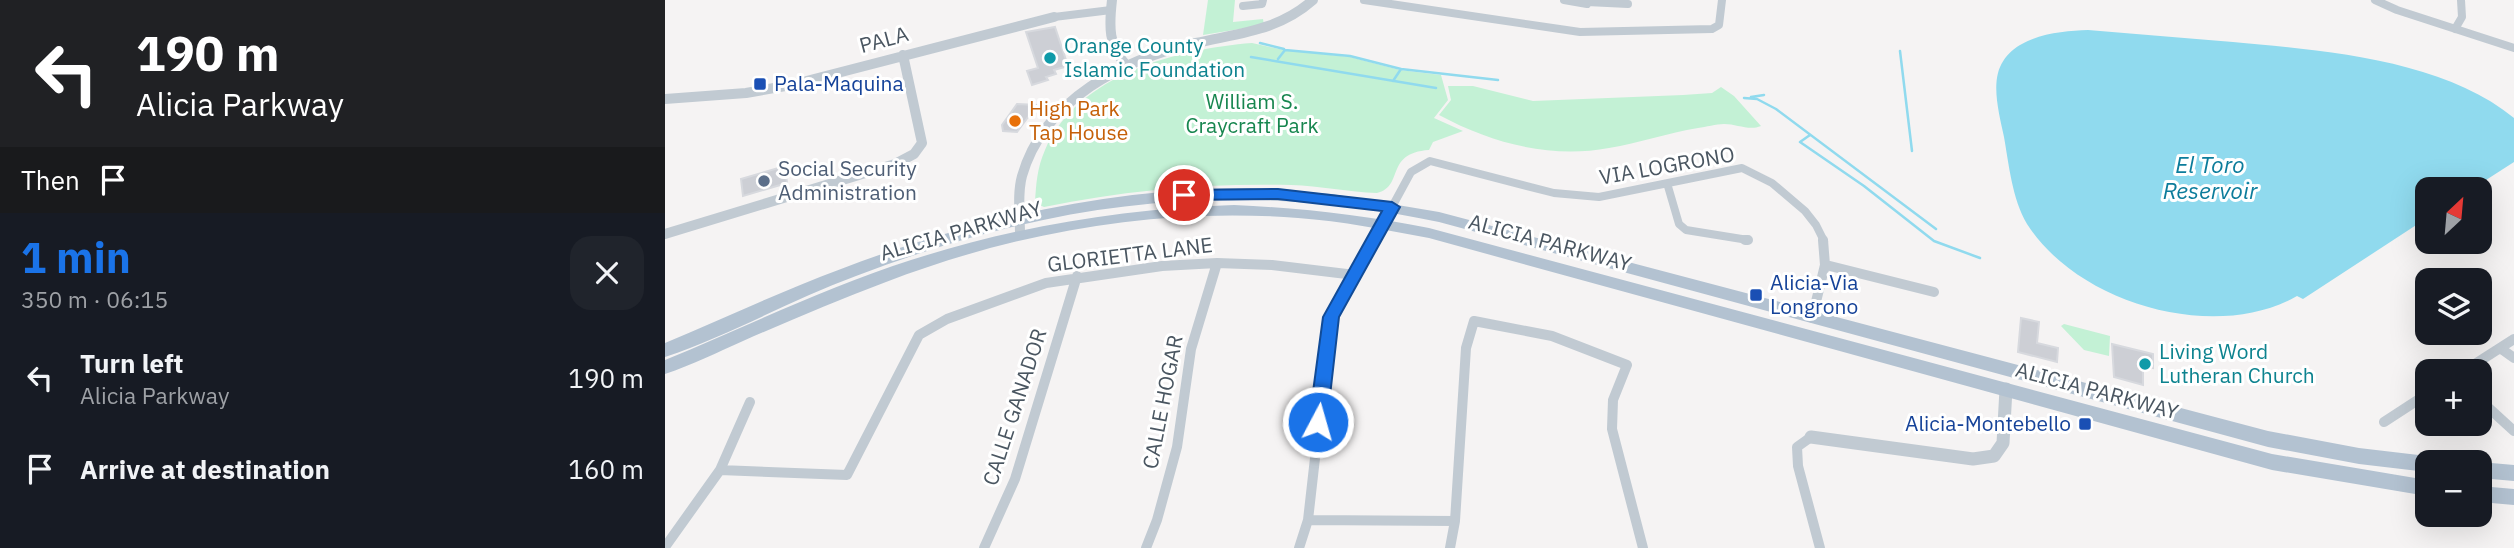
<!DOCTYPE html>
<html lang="en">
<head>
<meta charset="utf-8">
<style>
	:root { --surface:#171b24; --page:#20242c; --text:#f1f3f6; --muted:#9ea1a6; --accent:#1a73e8 }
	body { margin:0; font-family:"IBM Plex Sans",sans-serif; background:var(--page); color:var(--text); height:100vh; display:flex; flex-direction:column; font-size:26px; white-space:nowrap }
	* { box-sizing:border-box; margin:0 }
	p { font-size:23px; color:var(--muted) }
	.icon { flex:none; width:38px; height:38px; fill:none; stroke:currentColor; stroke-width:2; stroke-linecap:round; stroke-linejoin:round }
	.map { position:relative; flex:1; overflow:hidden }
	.sheet { display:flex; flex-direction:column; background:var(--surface); width:665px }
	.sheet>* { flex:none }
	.banner { background:#202124; color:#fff; overflow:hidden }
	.needle { width:46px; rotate:26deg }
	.tools { position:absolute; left:1750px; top:177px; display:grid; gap:14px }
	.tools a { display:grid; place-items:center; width:77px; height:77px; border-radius:14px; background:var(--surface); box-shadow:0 7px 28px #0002; font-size:35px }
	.pin { position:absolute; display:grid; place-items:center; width:60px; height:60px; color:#fff; margin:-30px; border:4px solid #fff; border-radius:50%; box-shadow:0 2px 7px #0007 }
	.me { position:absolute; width:77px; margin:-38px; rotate:6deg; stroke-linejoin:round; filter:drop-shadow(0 0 5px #0008) }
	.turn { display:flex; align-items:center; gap:24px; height:147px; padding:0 21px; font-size:32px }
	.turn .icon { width:91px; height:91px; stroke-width:2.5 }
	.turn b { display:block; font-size:49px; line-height:60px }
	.then { display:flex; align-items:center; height:66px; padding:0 21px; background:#0003; gap:14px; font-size:26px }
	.round { display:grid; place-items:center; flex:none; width:74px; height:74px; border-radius:21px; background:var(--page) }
	.head { display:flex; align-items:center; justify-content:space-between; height:119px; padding:0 21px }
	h1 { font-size:42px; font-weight:700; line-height:52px; color:var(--accent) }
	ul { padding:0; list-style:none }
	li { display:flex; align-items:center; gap:21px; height:91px; padding:0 21px }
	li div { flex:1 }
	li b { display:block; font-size:26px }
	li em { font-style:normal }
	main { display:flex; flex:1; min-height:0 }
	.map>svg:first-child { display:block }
	.green { fill:#c3f1d5 }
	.water { fill:#90daee }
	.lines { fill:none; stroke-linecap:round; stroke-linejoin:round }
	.stream { stroke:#90daee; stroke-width:2.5 }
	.building { fill:#cdcfd5; stroke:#d7d9de; stroke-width:2 }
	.minor-far1 { stroke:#c1cad2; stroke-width:8 }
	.minor { stroke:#c1cad2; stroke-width:10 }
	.tertiary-far1 { stroke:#c1cad2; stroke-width:10 }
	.tertiary { stroke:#c1cad2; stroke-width:13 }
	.primary { fill:#b3c2d1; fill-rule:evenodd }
	.route { fill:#1a73e8; stroke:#114b97; stroke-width:2 }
	.culture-dot { fill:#0f9aa8; stroke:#fff; stroke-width:2.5 }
	.transit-dot { fill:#1a4fb4; stroke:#fff; stroke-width:2.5 }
	.food-dot { fill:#e8710a; stroke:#fff; stroke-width:2.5 }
	.service-dot { fill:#5c6f8a; stroke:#fff; stroke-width:2.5 }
	.labels { text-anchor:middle; stroke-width:6; stroke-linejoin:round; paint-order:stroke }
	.street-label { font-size:21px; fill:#4a5661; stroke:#fff }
	.culture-label { font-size:21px; fill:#0d838f; stroke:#fff; text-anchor:start }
	.transit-label { font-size:21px; fill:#164399; stroke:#fff; text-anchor:start }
	.park-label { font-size:21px; fill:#17864f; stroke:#fff }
	.food-label { font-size:21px; fill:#c56008; stroke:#fff; text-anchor:start }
	.service-label { font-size:21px; fill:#4e5e75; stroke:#fff; text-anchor:start }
	.water-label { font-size:23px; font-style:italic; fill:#0c7c9b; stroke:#fff }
</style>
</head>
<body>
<main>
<section class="sheet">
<div class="banner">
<div class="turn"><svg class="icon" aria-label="left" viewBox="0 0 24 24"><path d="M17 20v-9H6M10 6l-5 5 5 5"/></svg><div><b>190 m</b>Alicia Parkway</div></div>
<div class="then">Then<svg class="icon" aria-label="arrive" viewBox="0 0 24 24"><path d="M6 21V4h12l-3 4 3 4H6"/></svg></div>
</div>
<div class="head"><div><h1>1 min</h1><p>350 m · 06:15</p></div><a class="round"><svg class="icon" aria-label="close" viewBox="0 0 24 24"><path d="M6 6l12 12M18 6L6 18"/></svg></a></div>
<ul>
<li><svg class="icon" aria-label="left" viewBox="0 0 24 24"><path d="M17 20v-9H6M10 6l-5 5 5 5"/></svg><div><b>Turn left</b><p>Alicia Parkway</p></div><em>190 m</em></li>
<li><svg class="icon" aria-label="arrive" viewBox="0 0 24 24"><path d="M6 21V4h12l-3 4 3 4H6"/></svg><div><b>Arrive at destination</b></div><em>160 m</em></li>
</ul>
</section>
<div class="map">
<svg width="1849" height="548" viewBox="0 0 1849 548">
	<rect width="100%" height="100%" fill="#f5f3f3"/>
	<path class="green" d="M543 0H570L568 22 598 19 599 25 538 35Z
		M587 43 619 50 685 57 735 70 776 75 783 100 769 118 798 131 768 142 764 150C719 153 740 186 712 193 684 192 655 186 626 185 543 183 461 190 379 207L370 203C371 185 372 168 380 150 413 74 513 49 587 43Z
		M783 86H808L868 101 1018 95 1047 93 1056 87 1069 96 1096 126C1084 131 1072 124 1059 124 1051 124 1041 127 1033 128 1003 133 974 143 944 148 885 159 826 143 774 115L786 100Z
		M1399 324 1445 336 1444 356 1419 350 1396 326Z"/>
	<path class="water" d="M1423 30C1471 34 1519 38 1568 42 1656 50 1778 59 1849 118V162L1807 189H1762V218L1638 299 1632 296C1550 343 1413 304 1362 224 1347 198 1344 165 1339 137 1335 118 1328 92 1333 73 1343 36 1392 31 1423 30Z"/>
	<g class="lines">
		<path class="stream" d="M595 43 619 49
			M1235 51 1247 151
			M586 57 771 88
			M613 59 620 50 685 56 736 69
			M728 81 736 69 833 80
			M1086 97 1099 95
			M1079 98 1092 99 1111 109 1271 229
			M1145 135 1135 142 1199 186 1269 241 1315 258"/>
	</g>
	<path class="building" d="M390 27 403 66 389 70 391 74 381 77 383 80 367 85 362 71 373 68 361 32Z
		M352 104 372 105 352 132 338 131 337 125Z
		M120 166 122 183 78 196 76 179Z
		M1356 318 1374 322 1372 343 1393 348 1392 362 1353 352Z
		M1447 344 1488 354V368L1478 366V385L1449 377Z"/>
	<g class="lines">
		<path class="minor-far1" d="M699 0 915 32 1047 29 1054 25 1057 0
			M899 0 922 4V1
			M1710 0 1732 10 1849 48
			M922 2 963 4
			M578 6 597 4 598 0
			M389 17 446 10
			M1790 29 1797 17 1796 0
			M1002 183 1014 224 1021 230 1083 240
			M727 207 746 172 765 161 889 193 934 197 1077 168 1107 183 1140 211 1151 225 1159 241
			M708 241 719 222"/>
		<path class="minor" d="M1080 240H1083
			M1161 265 1269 292
			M1147 318 1160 265 1158 240
			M1835 348 1849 358
			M1799 371 1849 339
			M1815 400 1849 431
			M1719 422 1762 394
			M1146 437 1132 447 1133 466 1155 548
			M55 470 182 475 254 335 282 319 381 283 497 266 552 263 607 265 690 275
			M643 520 790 521
			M0 547 55 470 85 402
			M319 548 350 479 412 276
			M481 548 492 520 512 447 526 349 552 263
			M634 548 643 520 666 317 709 240
			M785 548 790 521 801 348 809 321 887 336 962 365 948 400 947 429 978 548"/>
		<path class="tertiary-far1" d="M447 0C444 26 443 46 462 66
			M0 99 81 93 126 85 389 17
			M0 234 230 164 249 154 257 143 238 55
			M355 234C355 215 352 194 357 176 379 99 459 59 531 43 574 33 613 31 648 0"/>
		<path class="tertiary" d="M1146 437 1308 459 1329 456 1338 443 1341 389"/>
		<path class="primary" d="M585 188 667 194 774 212 1603 431 1694 448 1762 456 1770 462H1762V472L1694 464 1603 447 774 222C567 178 387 201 191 276 126 300 65 335 0 357V343C59 318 117 291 176 269 306 219 446 188 585 188Z
			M569 205C635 208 699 215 764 228L1607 454 1762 480V496L1607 470 764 238C721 230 677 221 633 218 493 207 351 232 221 282 173 300 126 320 78 341 53 352 27 365 0 374V360C82 326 162 287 246 260 353 226 456 209 569 205Z
			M1815 462 1849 465V481L1815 478Z
			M1815 486 1849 489V505L1815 502Z"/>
	</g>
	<path class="route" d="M613 189 727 202 735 207 674 317 662 422 659 427 653 429 647 427 644 422 658 317 717 211 613 199 519 200 512 195 519 190Z"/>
	<g class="culture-dot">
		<circle cx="385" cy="58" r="7"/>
		<circle cx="1480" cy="364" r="7"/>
	</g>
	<g class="transit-dot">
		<rect x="88" y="77" width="14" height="14" rx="3.5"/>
		<rect x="1084" y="288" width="14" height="14" rx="3.5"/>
		<rect x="1413" y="417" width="14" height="14" rx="3.5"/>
	</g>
	<circle class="food-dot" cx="350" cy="121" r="7"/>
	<circle class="service-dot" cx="99" cy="181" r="7"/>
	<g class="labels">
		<g class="street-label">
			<text transform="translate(219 40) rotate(-15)" y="7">PALA</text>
			<text transform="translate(1002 166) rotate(-10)" y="7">VIA LOGRONO</text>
			<text transform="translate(296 231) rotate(-16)" y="7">ALICIA PARKWAY</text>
			<text transform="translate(885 243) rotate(15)" y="7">ALICIA PARKWAY</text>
			<text transform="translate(465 255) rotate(-7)" y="7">GLORIETTA LANE</text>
			<text transform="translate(1432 391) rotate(15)" y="7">ALICIA PARKWAY</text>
			<text transform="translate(498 402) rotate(-79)" y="7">CALLE HOGAR</text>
			<text transform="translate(350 407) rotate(-72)" y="7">CALLE GANADOR</text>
		</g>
		<g class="culture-label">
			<text x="399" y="53">Orange County<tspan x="399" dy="24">Islamic Foundation</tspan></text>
			<text x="1494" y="359">Living Word<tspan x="1494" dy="24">Lutheran Church</tspan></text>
		</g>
		<g class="transit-label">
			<text x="109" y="91">Pala-Maquina</text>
			<text x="1105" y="290">Alicia-Via<tspan x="1105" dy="24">Longrono</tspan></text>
			<text x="1406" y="431" text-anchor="end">Alicia-Montebello</text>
		</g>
		<g class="park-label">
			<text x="587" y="109">William S.<tspan x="587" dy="24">Craycraft Park</tspan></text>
		</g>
		<g class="food-label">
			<text x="364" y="116">High Park<tspan x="364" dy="24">Tap House</tspan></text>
		</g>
		<g class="service-label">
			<text x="113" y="176">Social Security<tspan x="113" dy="24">Administration</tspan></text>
		</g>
		<g class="water-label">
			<text x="1545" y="173">El Toro<tspan x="1545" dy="26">Reservoir</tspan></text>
		</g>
	</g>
</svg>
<div class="tools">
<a><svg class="needle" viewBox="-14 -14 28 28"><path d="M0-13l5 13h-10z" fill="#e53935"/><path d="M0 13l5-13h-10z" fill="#9ea1a6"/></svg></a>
<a><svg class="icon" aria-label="layers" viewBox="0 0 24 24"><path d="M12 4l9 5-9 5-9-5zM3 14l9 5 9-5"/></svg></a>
<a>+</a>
<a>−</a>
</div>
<div class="pin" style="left:519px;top:195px;background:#d93025"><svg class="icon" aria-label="arrive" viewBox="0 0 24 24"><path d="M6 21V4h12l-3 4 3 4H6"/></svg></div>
<svg class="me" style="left:653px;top:422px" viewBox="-20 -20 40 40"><circle r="17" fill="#1a73e8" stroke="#fff" stroke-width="3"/><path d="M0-11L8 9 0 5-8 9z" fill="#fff"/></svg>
</div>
</main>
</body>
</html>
